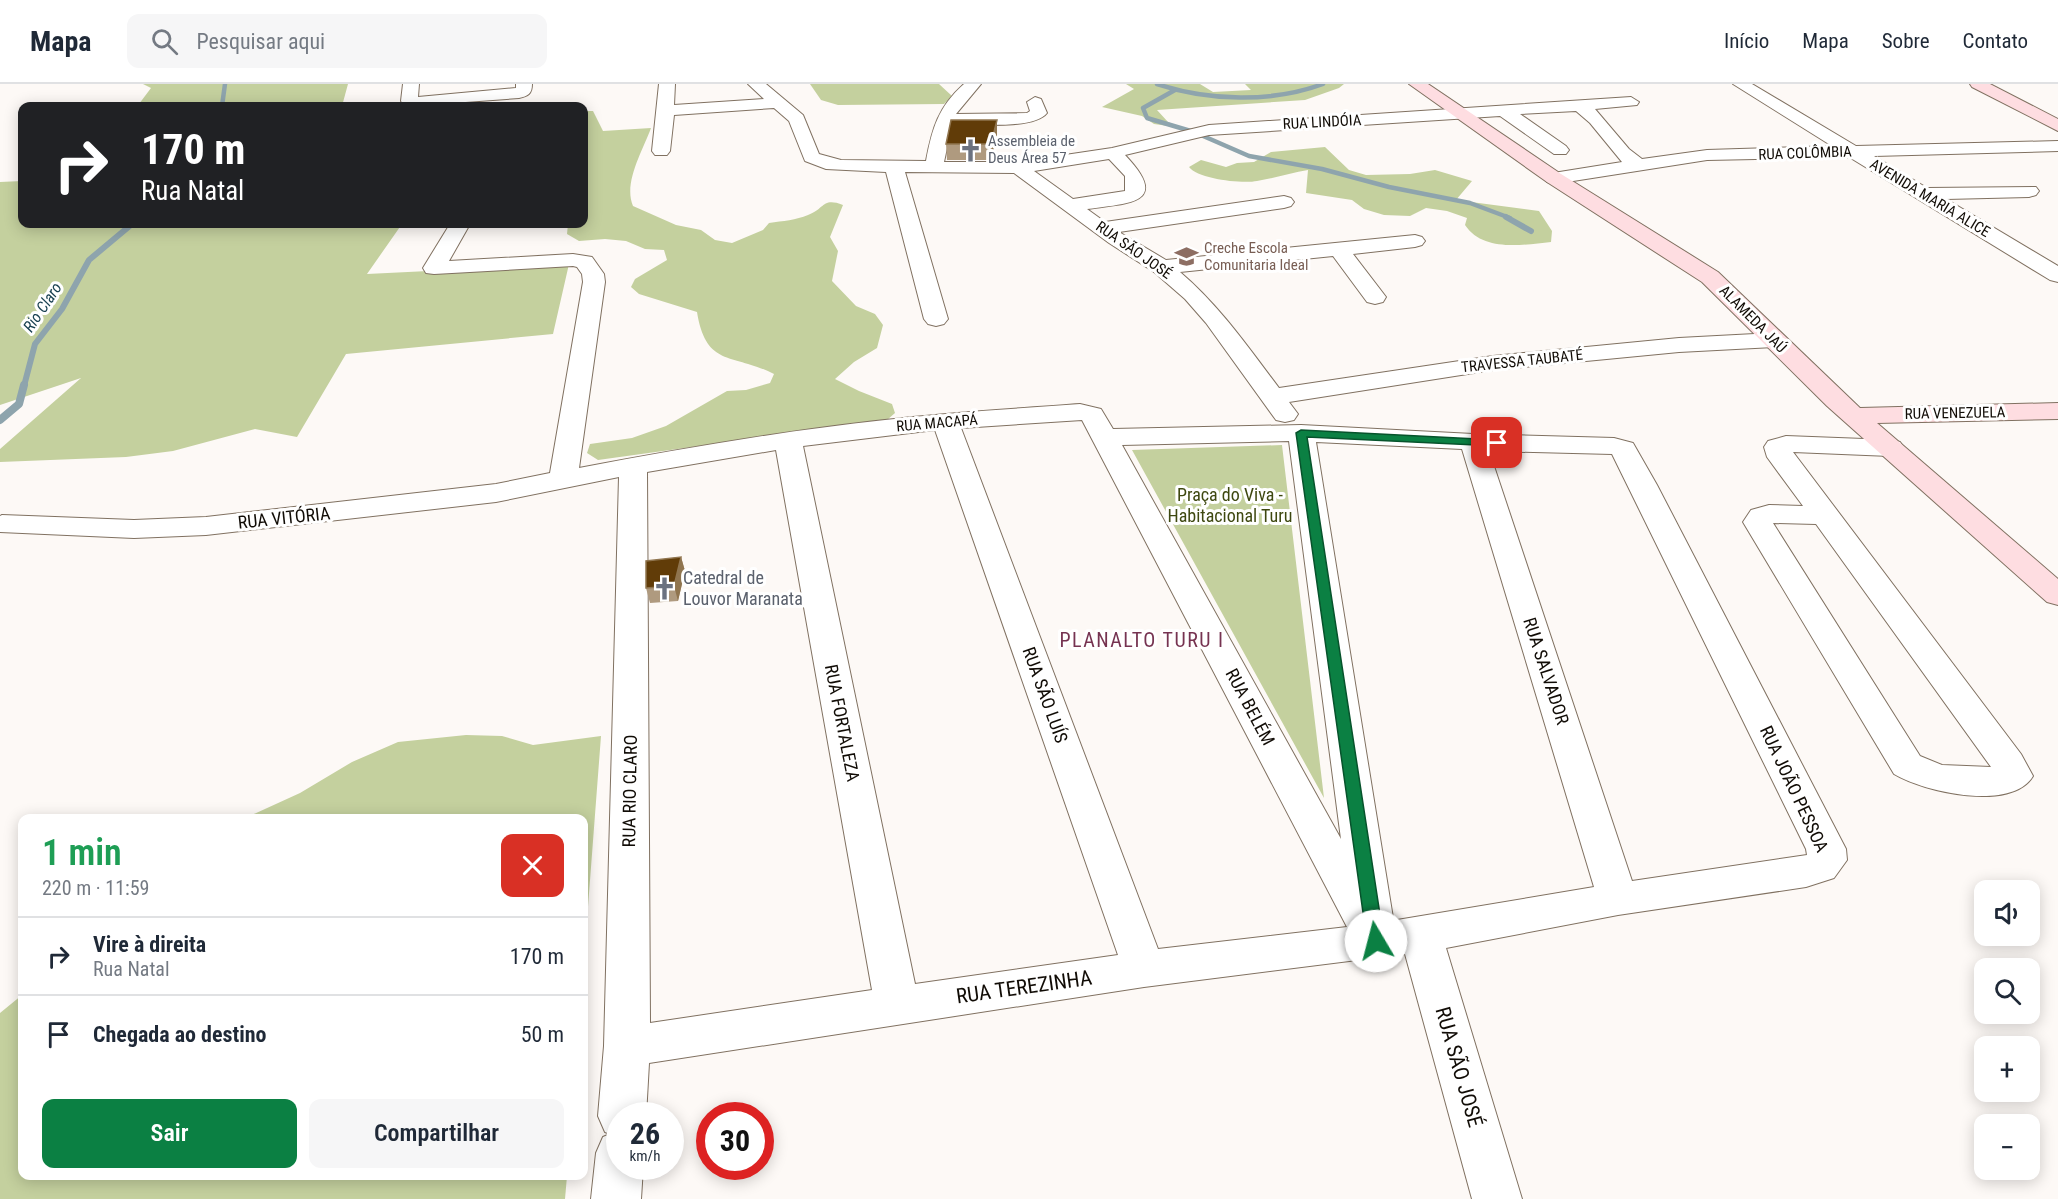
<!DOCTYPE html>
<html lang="pt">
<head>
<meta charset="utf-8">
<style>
	:root { --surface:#fff; --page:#f6f6f7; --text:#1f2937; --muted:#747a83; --line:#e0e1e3; --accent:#0b8043 }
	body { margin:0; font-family:"Roboto Condensed",sans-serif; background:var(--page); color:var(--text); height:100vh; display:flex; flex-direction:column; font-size:22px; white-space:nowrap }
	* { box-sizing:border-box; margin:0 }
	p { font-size:20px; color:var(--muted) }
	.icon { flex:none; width:33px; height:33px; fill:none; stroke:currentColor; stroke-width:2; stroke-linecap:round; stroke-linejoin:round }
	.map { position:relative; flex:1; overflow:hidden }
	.details { position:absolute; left:18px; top:730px; width:570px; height:366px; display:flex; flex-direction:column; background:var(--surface); border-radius:12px; box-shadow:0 3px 15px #0003 }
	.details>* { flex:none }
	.guide { position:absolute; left:18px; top:18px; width:570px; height:126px; border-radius:12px; box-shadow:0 3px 15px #0003; background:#202124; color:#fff; overflow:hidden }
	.controls { position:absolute; left:1974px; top:796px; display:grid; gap:12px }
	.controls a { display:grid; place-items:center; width:66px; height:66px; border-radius:12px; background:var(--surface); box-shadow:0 3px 15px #0003; font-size:30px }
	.speed { position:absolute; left:606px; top:1018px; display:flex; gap:12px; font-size:30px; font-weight:700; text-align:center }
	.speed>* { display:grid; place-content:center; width:78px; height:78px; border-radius:50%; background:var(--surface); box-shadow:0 3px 15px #0003; line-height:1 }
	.speed small { font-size:15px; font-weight:400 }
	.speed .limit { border:9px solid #d22; background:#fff; color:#111 }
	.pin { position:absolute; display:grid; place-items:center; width:51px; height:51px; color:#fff; margin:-26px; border-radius:12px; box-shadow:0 3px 9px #0006 }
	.me { position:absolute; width:66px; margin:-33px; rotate:352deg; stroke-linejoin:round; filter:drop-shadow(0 0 4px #0008) }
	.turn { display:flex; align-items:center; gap:21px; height:126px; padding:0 24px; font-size:27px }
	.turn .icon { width:78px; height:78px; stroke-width:2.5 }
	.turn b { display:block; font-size:42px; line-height:51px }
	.round { display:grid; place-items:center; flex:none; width:63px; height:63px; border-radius:12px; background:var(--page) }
	.summary { display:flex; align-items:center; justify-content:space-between; height:102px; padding:0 24px }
	h1 { font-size:36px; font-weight:600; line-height:45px; color:#1e9e55 }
	.button { display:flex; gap:12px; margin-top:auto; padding:12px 24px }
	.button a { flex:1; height:69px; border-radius:12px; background:var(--accent); color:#fff; font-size:24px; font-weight:600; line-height:69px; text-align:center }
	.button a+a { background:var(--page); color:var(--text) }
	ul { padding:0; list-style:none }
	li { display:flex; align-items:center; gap:18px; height:78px; padding:0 24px; border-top:2px solid var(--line) }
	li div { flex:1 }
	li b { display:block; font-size:22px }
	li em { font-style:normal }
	header { display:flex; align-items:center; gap:36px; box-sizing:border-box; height:84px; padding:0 30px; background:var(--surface); border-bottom:2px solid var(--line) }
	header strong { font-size:28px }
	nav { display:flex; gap:33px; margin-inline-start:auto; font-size:21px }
	.search { width:420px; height:54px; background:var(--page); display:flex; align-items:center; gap:15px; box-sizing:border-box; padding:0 21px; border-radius:12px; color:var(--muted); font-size:22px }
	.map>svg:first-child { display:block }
	.green { fill:#c4d09e }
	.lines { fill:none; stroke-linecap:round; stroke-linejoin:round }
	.stream-far2 { stroke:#8ea4ad; stroke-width:4.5 }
	.stream-far1 { stroke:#8ea4ad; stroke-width:6 }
	.stream { stroke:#8ea4ad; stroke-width:8 }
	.street-casing { stroke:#807161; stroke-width:2 }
	.secondary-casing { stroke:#807161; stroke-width:2 }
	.street { fill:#fff; fill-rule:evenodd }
	.secondary { fill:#fedde1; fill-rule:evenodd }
	.wall { fill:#af9a7f }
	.shaded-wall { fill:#90754f }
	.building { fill:#613c08; stroke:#90754f; stroke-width:1.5 }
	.route { fill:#0b8043; stroke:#07532c; stroke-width:1.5 }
	.labels { text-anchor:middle; stroke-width:6; stroke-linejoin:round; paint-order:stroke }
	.far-street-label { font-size:15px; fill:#110c06; stroke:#fff }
	.far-worship-label { font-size:15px; fill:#5b616d; stroke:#fff; text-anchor:start }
	.far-education-label { font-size:15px; fill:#785e54; stroke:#fff; text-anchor:start }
	.far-water-label { font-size:16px; font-style:italic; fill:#194151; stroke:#fff }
	.park-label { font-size:18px; fill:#3e4810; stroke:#fff }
	.street-label { font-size:18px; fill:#110c06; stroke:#fff }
	.worship-label { font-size:18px; fill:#5b616d; stroke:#fff; text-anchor:start }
	.neighbourhood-label { font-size:20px; letter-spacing:1.5px; fill:#763351; stroke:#fff }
	.near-street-label { font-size:21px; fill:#110c06; stroke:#fff }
</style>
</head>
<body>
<header>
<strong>Mapa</strong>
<div class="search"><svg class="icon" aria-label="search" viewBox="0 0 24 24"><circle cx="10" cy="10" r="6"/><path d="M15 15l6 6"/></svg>Pesquisar aqui</div>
<nav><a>Início</a><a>Mapa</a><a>Sobre</a><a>Contato</a></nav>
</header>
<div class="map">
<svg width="2058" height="1115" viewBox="0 0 2058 1115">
	<rect width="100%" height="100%" fill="#fdf9f6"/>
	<path class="green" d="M143 0H348L342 22H112L139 20 151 4Z
		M810 0H939L952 12 944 20 838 21 821 16Z
		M1126 0H1200L1213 8 1251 6 1245 0H1344L1339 4 1305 16 1157 26 1168 38 1182 44 1154 40 1142 32 1102 23 1134 5Z
		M584 27H593L603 47 651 44C643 66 623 99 633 122L676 141 701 146 715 156 732 159 763 146 769 139C783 137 796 136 808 131 825 125 822 113 843 121L830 153 838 167 832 197 856 222 875 230 883 241 877 264 854 278 835 295 859 307 892 320 895 329 887 336 598 376 587 369 590 360 632 354 666 342 727 307 746 306 770 299 774 290C733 269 706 284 697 228L639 210 631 203 635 195 667 176 664 166 645 165 626 157 605 155 579 157 567 150 568 140H584Z
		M1325 63 1349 86 1366 91 1410 90 1435 86 1472 97 1456 116 1539 127 1552 147 1551 158C1522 161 1483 168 1465 141L1467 134 1447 127 1426 124 1410 132 1384 131 1364 125 1352 116 1306 109 1308 86C1291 89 1274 94 1257 97 1242 100 1198 95 1189 83L1201 76 1226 83 1237 79 1254 78 1271 68Z
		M22 97V140H402L367 190 569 180 553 250 346 270 297 353 255 345 173 367 126 373 0 378V365L81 294 0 321V98Z
		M1282 361 1324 714 1132 366Z
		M466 651 502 652 533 661 601 652 584 875V735H243L300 709 352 678 398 658Z
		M22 911V1092H567L565 1115H0V929Z"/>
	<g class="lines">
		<path class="stream-far2" d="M1157 0C1208 17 1272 19 1323 0
			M1175 6 1143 24 1147 34 1194 48 1249 72 1322 85 1389 103 1470 119 1510 134
			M222 22 225 0"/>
		<path class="stream-far1" d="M1506 133 1531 147
			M24 302 35 260 62 225 89 176 132 140"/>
		<path class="stream" d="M0 336 19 320 24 301"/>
		<defs>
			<path id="street" d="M403 0H419L418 13 516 4V0H532C532 10 528 12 519 14L411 22 403 20 401 17Z
				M659 0H675L674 21 764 15 748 0H766L803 31 819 70 841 76 926 77C932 45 938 23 964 0H981L956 30 1027 29 1030 27 1027 18 1035 13 1041 15 1047 29C1034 46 974 40 952 40L944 78H1018L1112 64 1209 41 1631 13 1639 18 1637 21 1595 25 1629 65 1642 75 1707 66 1832 62 1733 0H1752L1856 62 2058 57V67L1874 72 1927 104 2036 103 2039 107 2036 111 2029 113 1946 115 2058 182V198L2050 196 1849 73 1707 76 1554 100 1547 98 1545 94 1547 90 1622 78 1590 39 1576 27 1520 30 1566 62 1569 66 1566 70H1554L1500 32 1209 51 1125 71C1172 120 1128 119 1087 125L1105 138 1284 112 1291 114 1294 118 1291 122 1284 124 1119 148 1166 176 1415 151 1422 153 1425 157 1422 161 1415 163 1353 170 1386 213 1383 218 1375 220 1367 218 1333 172 1180 188C1219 221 1248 263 1279 304L1493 272 1679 254 1774 249 1782 251 1786 256 1782 261 1774 263 1679 268 1493 286 1289 318 1298 330 1294 336 1285 338 1276 336 1206 239 1185 215 1154 188 1109 159 1014 89 905 88 948 235 944 240 936 242 928 240 924 235 886 88 826 85 805 77 789 37 774 24 674 31 670 67 667 71H655L652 67ZM1109 75 1125 92V107L1073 115 1034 87Z
				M450 140H470L449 177 573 170 592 173 604 190 605 198 579 384C680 365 782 347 885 336 950 328 1015 325 1080 320L1101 325 1113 345 1301 341 1473 350 1614 354 1633 359 1657 401 1846 765 1847 776 1834 794 1806 803 1618 831 1446 864 1522 1115H1472L1405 870 1144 903 649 979 646 1032H620V1083H643L641 1115H591L596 1069 603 1053 610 1050 605 1048 598 1032 604 962 619 393 496 418 206 451 134 454 0 448V432L2 431 134 436 206 433 496 400 550 389 583 198 582 190 577 183 573 182 434 190 426 189 423 184ZM1082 336 1347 843 1158 865 961 344ZM935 346 1118 871 915 900 803 362ZM1289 357 1341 755 1122 361ZM1316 358 1462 365 1594 803 1391 837 1393 834ZM776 366 872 906 650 939 647 388ZM1489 367 1612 370 1806 765 1807 771 1632 797Z
				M1786 352 1890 356 1900 358 1904 364 1900 370 1890 372 1793 368 2021 670 2033 692C2012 728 1924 708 1894 690L1743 438 1751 426 1769 421 1803 422 1767 373 1764 363 1768 357ZM1773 439 1816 440 1991 683 1942 681 1920 672Z"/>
			<path id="secondary" d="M1409 0H1428L1561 90 1718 188 1860 324 2058 319V335L1877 339 2058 495V521L2047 518 1827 322 1702 198 1547 98Z
				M1970 0H1990L2058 35V47L1972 3Z"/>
		</defs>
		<use href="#street" class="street-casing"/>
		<use href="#secondary" class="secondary-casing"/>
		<use href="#street" class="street"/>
		<use href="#secondary" class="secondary"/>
	</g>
	<path class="wall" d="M997 52 991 76H947L946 60Z
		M681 473 685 487 678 517 650 519 646 504Z"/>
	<path class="shaded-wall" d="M997 36V52L991 76V60Z
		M681 473 685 487 678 517 674 502Z"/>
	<path class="building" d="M951 36H997L991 60H946Z
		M681 473 674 502 646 504V477Z"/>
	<path class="route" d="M1301 346 1497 356 1502 359 1497 362 1307 353 1384 857 1382 862 1376 864 1369 862 1367 857 1296 349Z"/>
	<defs>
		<symbol id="church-bare" viewBox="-9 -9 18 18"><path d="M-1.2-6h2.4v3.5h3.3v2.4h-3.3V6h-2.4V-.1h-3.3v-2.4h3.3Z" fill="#6b7280" stroke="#fff" stroke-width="2.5" paint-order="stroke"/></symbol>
		<symbol id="school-bare" viewBox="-9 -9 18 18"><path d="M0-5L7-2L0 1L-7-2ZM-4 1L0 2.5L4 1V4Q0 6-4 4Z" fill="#8d6e63" stroke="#fff" stroke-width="2.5" paint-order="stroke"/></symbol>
	</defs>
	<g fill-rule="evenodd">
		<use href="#church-bare" x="954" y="50" width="33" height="33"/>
		<use href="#school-bare" x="1170" y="156" width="33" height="33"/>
		<use href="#church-bare" x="648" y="488" width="33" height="33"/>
	</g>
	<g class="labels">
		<g class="far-street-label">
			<text transform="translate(1322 38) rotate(-3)" y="5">RUA LINDÓIA</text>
			<text transform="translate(1805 69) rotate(-2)" y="5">RUA COLÔMBIA</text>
			<text transform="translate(1930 114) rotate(31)" y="5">AVENIDA MARIA ALICE</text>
			<text transform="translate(1134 166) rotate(35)" y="5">RUA SÃO JOSÉ</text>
			<text transform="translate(1753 235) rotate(45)" y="5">ALAMEDA JAÚ</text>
			<text transform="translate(1522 277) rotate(-6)" y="5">TRAVESSA TAUBATÉ</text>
			<text transform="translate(1955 329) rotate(-1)" y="5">RUA VENEZUELA</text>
			<text transform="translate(937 339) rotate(-5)" y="5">RUA MACAPÁ</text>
		</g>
		<g class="far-worship-label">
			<text x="988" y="62">Assembleia de<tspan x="988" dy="17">Deus Área 57</tspan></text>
		</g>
		<g class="far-education-label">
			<text x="1204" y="169">Creche Escola<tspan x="1204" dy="17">Comunitaria Ideal</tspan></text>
		</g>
		<g class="far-water-label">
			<text transform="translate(42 223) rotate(-56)" y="6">Rio Claro</text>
		</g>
		<g class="park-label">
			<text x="1230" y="417">Praça do Viva -<tspan x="1230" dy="21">Habitacional Turu</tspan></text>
		</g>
		<g class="street-label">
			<text transform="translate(284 434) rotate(-6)" y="6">RUA VITÓRIA</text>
			<text transform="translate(1546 587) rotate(72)" y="6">RUA SALVADOR</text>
			<text transform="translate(1045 611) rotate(70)" y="6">RUA SÃO LUÍS</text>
			<text transform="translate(1250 623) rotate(62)" y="6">RUA BELÉM</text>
			<text transform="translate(842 639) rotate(79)" y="6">RUA FORTALEZA</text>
			<text transform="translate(1794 705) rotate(65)" y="6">RUA JOÃO PESSOA</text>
			<text transform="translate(630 707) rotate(-89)" y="6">RUA RIO CLARO</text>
		</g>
		<g class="worship-label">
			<text x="683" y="500">Catedral de<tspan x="683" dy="21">Louvor Maranata</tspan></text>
		</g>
		<g class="neighbourhood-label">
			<text x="1142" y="563">PLANALTO TURU I</text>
		</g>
		<g class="near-street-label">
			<text transform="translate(1024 903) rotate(-8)" y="7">RUA TEREZINHA</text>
			<text transform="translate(1459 983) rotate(74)" y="7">RUA SÃO JOSÉ</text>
		</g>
	</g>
</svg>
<div class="controls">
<a><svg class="icon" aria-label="sound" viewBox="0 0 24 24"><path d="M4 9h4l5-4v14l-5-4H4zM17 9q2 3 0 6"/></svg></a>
<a><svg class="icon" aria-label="search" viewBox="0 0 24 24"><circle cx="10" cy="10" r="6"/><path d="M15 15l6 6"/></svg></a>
<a>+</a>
<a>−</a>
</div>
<div class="speed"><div>26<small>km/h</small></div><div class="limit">30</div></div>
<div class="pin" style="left:1497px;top:359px;background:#d93025"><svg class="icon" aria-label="arrive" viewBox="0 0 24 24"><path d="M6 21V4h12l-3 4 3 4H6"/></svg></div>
<svg class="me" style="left:1376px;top:857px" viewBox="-20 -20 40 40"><circle r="19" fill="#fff"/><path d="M0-13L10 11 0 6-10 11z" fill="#0b8043"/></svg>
<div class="guide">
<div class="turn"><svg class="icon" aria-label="right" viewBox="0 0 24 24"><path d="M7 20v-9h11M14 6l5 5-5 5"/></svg><div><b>170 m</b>Rua Natal</div></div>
</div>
<section class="details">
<div class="summary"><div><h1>1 min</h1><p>220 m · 11:59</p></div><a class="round" style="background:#d93025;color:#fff"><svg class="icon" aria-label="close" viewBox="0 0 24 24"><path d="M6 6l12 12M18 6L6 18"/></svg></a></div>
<ul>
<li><svg class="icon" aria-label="right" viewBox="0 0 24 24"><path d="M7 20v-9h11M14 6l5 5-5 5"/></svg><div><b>Vire à direita</b><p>Rua Natal</p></div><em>170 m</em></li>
<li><svg class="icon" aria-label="arrive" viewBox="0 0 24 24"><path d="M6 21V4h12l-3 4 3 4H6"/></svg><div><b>Chegada ao destino</b></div><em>50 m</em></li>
</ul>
<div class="button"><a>Sair</a><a>Compartilhar</a></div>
</section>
</div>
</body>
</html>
